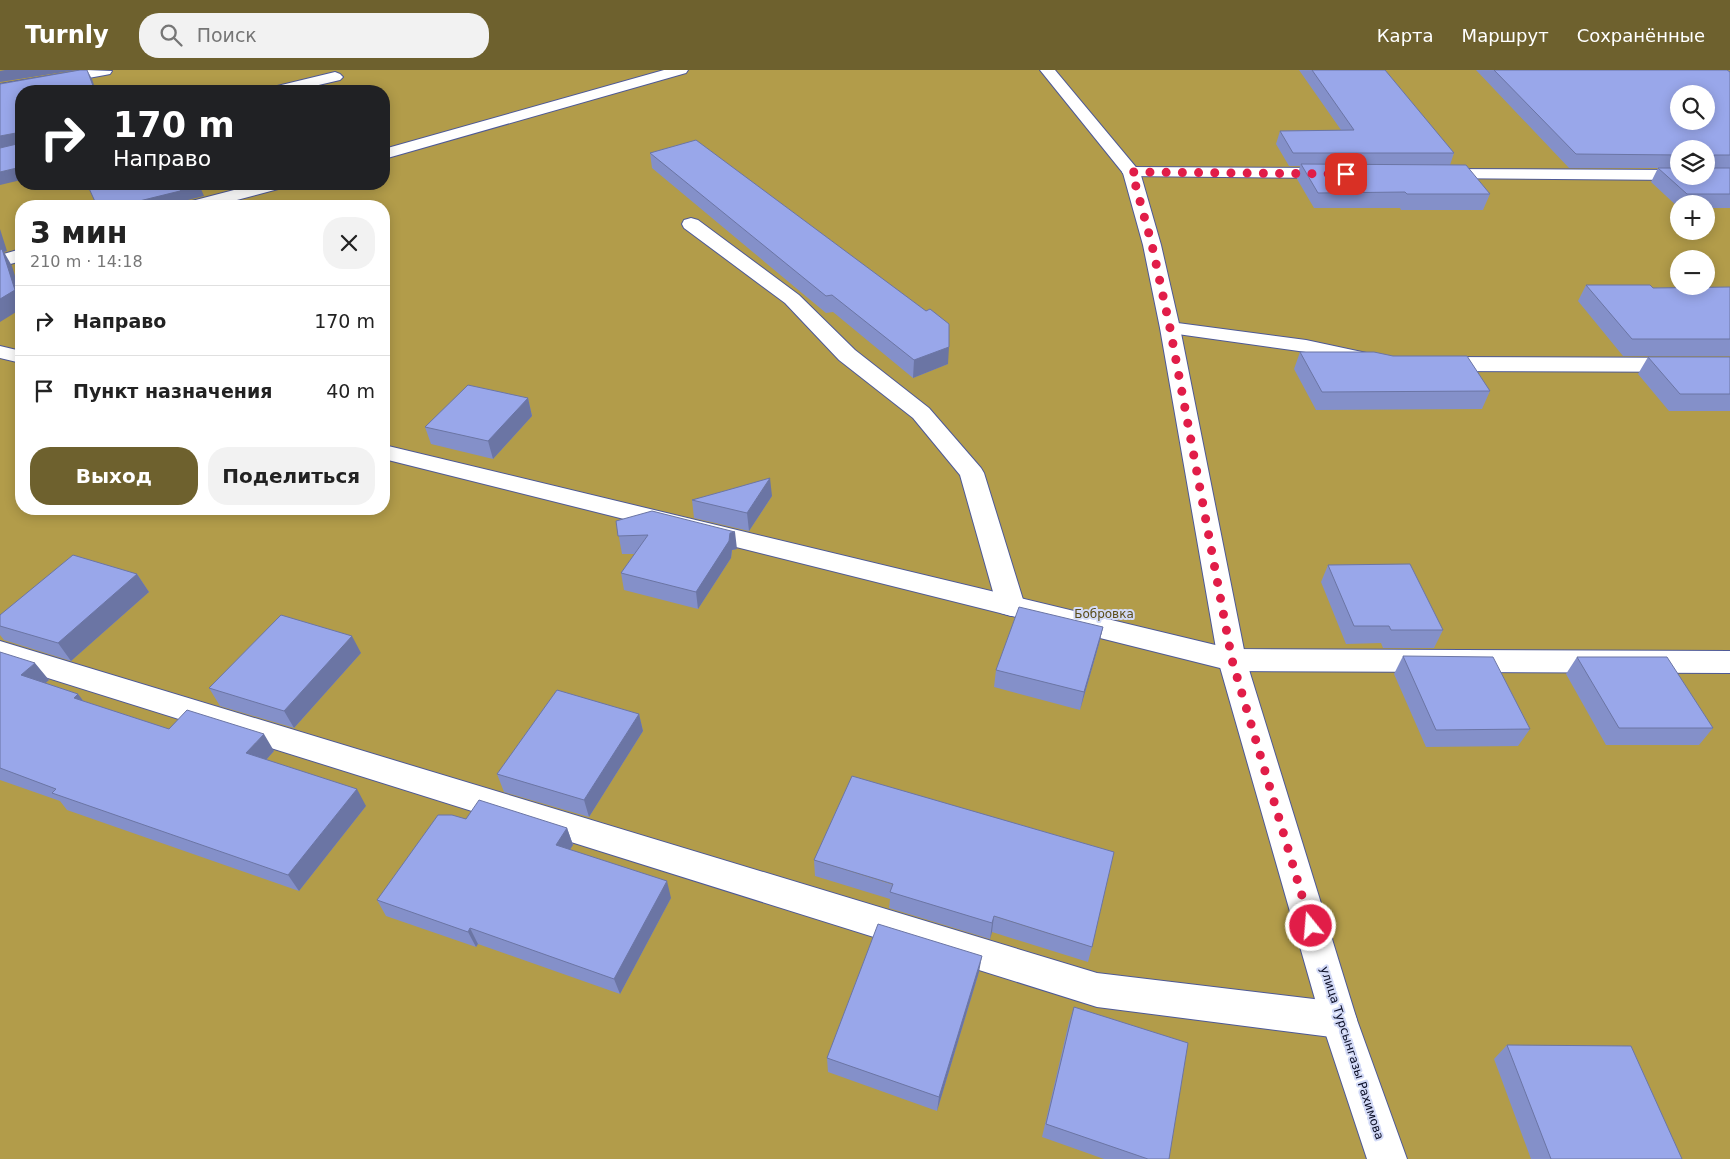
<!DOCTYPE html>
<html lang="ru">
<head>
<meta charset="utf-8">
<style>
	:root { --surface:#fff; --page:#f2f2f2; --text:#222; --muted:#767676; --line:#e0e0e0; --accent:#6e612e }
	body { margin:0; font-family:"DejaVu Sans",sans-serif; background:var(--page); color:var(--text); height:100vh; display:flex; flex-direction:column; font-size:19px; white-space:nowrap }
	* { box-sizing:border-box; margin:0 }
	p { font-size:16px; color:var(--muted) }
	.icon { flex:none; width:28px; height:28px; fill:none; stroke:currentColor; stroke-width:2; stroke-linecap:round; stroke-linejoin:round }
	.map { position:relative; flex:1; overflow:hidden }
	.drawer { position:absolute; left:15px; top:130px; width:375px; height:315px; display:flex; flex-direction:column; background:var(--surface); border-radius:20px; box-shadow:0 2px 12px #0003 }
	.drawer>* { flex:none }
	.top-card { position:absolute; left:15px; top:15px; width:375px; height:105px; border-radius:20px; box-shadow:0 2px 12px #0003; background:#202124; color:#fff; overflow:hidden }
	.buttons { position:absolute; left:1670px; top:15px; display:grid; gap:10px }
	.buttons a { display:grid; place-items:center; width:45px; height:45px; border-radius:50%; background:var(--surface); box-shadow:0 2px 12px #0003; font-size:25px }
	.pin { position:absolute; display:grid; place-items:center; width:42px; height:42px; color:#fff; margin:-21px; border-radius:10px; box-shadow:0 2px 8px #0006 }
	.me { position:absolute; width:55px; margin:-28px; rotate:343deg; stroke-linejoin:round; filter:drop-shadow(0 0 4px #0008) }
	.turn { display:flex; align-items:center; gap:18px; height:105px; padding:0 15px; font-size:22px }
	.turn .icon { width:65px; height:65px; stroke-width:2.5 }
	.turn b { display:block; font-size:35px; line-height:42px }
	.round { display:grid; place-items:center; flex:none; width:52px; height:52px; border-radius:20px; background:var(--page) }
	.headline { display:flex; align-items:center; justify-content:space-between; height:85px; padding:0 15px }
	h1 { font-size:30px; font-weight:800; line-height:38px }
	.action { display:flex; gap:10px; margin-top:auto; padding:10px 15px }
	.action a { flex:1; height:58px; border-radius:20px; background:var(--accent); color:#fff; font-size:20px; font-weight:800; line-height:58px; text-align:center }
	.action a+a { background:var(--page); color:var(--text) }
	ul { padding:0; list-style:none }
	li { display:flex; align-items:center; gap:15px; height:70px; padding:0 15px; border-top:1px solid var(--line) }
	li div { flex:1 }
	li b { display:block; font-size:19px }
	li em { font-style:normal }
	header { display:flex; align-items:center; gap:30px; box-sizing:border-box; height:70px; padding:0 25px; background:var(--accent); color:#fff }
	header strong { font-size:24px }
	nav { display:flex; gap:28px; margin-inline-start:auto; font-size:18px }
	.search { width:350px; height:45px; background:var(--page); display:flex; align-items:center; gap:12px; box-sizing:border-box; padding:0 18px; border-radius:20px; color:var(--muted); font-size:19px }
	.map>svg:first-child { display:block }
	.green { fill:#b29c4a; fill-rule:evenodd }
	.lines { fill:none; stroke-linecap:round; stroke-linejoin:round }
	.service-casing { stroke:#4e5996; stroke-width:2 }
	.minor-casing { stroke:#4e5996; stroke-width:2 }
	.tertiary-casing { stroke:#4e5996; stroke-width:2 }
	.service { fill:#fff; fill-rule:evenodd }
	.minor { fill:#fff; fill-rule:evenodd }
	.tertiary { fill:#fff; fill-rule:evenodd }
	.wall { fill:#8490c9; fill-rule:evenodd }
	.shaded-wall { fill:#6b75a4 }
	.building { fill:#99a7ea; stroke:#6b75a4; fill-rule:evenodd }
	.route { stroke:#e11d48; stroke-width:9; stroke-dasharray:0 16.2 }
	.labels { text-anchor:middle; stroke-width:4; stroke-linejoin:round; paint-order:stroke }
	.park-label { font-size:12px; fill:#5b4d19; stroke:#d3daf7 }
	.street-label { font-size:12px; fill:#080b23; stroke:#d3daf7 }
</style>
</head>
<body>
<header>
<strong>Turnly</strong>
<div class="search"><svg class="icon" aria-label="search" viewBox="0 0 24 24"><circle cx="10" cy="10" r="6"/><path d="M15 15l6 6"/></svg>Поиск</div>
<nav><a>Карта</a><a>Маршрут</a><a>Сохранённые</a></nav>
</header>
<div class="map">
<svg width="1730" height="1089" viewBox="0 0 1730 1089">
	<rect width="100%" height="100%" fill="#c2ccf6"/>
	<path class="green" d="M0 0H1730V1089H0ZM21 21H384V114H21ZM1679 24H1706V51H1679ZM1679 79H1706V106H1679ZM1679 134H1706V161H1679ZM21 136H384V439H21ZM1679 189H1706V216H1679Z"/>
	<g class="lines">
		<defs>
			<path id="service" d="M691 148 698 150 799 225 855 280 929 338 981 398 984 403 1025 536 1021 543 1011 546 1001 543 997 536 960 405 913 348 839 290 785 233 684 158 682 154 684 150Z
				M0 571 1097 903 1339 932 1352 937 1357 950 1352 963 1339 968 1097 937 0 593Z"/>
			<path id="minor" d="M85 0 112 1 110 4 105 5 0 24V14Z
				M664 0H688L686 3 384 89V79Z
				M335 2 340 4 343 7 340 10 293 21H266L269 18Z
				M1131 97 1335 98 1341 99 1344 103 1341 107 1335 108 1125 106 1122 102 1125 98Z
				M1435 99 1679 100V106H1687L1679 110 1429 108 1426 104 1429 100Z
				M257 114H285L282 118 214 136H185L188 132Z
				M21 179V191L0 197V185Z
				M1170 252 1306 270 1376 285 1379 290 1376 295 1368 296 1306 282 1163 262 1160 258 1163 254Z
				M0 276 21 281V293L0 288Z
				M1436 287 1730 288V302L1436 301 1428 299 1425 294 1428 289Z
				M384 375 1232 579 1730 581V603L1232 601 384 389Z"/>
			<path id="tertiary" d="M1040 0H1055L1140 102 1161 175 1180 258 1246 590 1357 950 1407 1089H1367L1321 950 1218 590 1160 258 1143 175 1123 103Z"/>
		</defs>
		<use href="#service" class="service-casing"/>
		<use href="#minor" class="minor-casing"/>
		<use href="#tertiary" class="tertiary-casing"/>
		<use href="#service" class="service"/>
		<use href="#minor" class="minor"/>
		<use href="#tertiary" class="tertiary"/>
	</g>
	<path class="wall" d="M1299 0H1385L1454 83 1450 95 1490 124 1483 140H1401L1400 138H1314L1297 109 1300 96H1289L1276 74 1280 61 1341 60Z
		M1476 0H1727L1730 2V138H1706V134H1679V138L1651 112 1658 98H1569ZM1679 79H1706V106H1679Z
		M650 83 926 241 948 294 913 308 833 242 826 243 652 98Z
		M1586 215 1653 218 1730 217V286H1623L1578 231Z
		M1300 282 1490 321 1482 339 1316 340 1294 299Z
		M1648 287H1730V341H1669L1638 304Z
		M528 328 532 346 493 389 431 374 425 357Z
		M772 426 749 461 694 448 692 430Z
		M616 451 737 479 732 480 731 488 698 539 624 520 621 503 635 484H622Z
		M1328 495 1443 560 1434 578H1383L1381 573 1346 574 1321 512Z
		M137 504 149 522 71 591 4 570 0 565V545Z
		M1103 557 1099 574 1080 640 994 617 996 600Z
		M0 582 49 610 45 613 78 624 83 631 169 659 274 681 266 690 366 736 299 821 67 740 60 731 0 710Z
		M361 583 294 658 220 636 209 618Z
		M1403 586 1530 659 1518 676 1426 677 1394 604Z
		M1577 587 1713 658 1699 675H1606L1566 604Z
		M639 644 643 661 589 747 504 722 497 704Z
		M466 749 567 758 573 775 569 780 671 828 620 924 478 874 476 877 386 846 377 830Z
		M814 790 1092 877 1088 892 992 862 990 869 889 838 890 829 815 806Z
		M979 902 937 1041 828 1002 827 988Z
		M1074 937 1169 1089H1104L1042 1067 1069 952Z
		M1507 975 1682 1089H1531L1494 989Z"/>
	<path class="shaded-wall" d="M5 0H77L0 12V1Z
		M87 0 92 9 96 21H95Z
		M16 63 21 74 0 78V66Z
		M1712 90 1706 100V91Z
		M21 97V110L0 115V102Z
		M199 114 204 126 188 130 185 133 171 136H119Z
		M0 159 7 181 4 182 12 196 21 226V239L0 252Z
		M949 277 948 294 913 308 914 290Z
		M528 328 532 346 493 389 488 371Z
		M770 408 772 426 749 461 747 443Z
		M735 462 737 479 732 480 731 488 698 539 696 522 730 463Z
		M137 504 149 522 71 591 58 573Z
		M1103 557 1099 574 1080 640 1084 622Z
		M352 566 361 583 294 658 284 641Z
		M35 593 49 610 35 623 21 605Z
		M78 624 91 641 74 628Z
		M639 644 643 661 589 747 584 730Z
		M264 664 274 681 257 700 246 683Z
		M357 719 366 736 299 821 288 805Z
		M567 758 573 775 562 792 556 775Z
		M667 811 671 828 620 924 614 909Z
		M994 846 992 862 990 869 992 853Z
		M470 858 478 874 476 877 468 862Z
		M982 886 979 902 937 1041 939 1027Z"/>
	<path class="building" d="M80 0H87L95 21H21V97L0 102V78L17 74 16 63 0 66V14Z
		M1312 0H1385L1454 83H1293L1280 61 1354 60Z
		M1494 0H1727L1730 2V85H1714L1712 90 1706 91V79H1679V85L1576 84ZM1679 24H1706V51H1679Z
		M696 70 926 241 930 239 949 254V277L914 290 832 225 826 226 650 83Z
		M1301 94 1466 95 1490 124H1407L1405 122 1318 123Z
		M1706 96 1708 98H1730V124H1687L1658 98H1679V106H1706Z
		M87 114H199L182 119 180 121 119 136H97Z
		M2 179 15 220 0 229V180Z
		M1586 215H1650L1653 218 1730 217V269H1632Z
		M1300 282H1374L1393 286H1467L1490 321 1322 322Z
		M1648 287H1730V324H1680Z
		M468 315 528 328 488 371 425 357Z
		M770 408 747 443 692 430 735 418Z
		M652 441 735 462 730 463 729 471 696 522 621 503 648 465 618 466 616 451Z
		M73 485 137 504 58 573 0 556V545Z
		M1410 494 1443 560H1391L1389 556H1354L1328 495Z
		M1019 537 1103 557 1084 622 996 600Z
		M281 545 352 566 284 641 209 618Z
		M0 582 35 593 21 605 78 624 74 628 169 659 187 640 264 664 246 683 357 719 288 805 52 723 56 719 0 698Z
		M1403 586 1493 587 1530 659 1436 660Z
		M1577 587H1667L1713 658H1619Z
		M557 620 639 644 584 730 497 704Z
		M852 706 1114 782 1092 877 994 846 992 853 890 822 893 814 814 790Z
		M479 730 567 758 556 775 667 811 614 909 470 858 468 862 377 830 438 745H452L466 749Z
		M878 854 982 886 939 1027 827 988Z
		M1074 937 1188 973 1169 1089H1148L1046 1054Z
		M1507 975 1631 976 1682 1089H1551Z"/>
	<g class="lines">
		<path class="route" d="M1311 856 1232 590 1170 258 1152 175 1132 102 1346 104"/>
	</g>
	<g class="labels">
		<g class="park-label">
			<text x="1104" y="548">Бобровка</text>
		</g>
		<g class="street-label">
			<text transform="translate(1352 983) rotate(72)" y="4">улица Турсынгазы Рахимова</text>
		</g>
	</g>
</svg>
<div class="buttons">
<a><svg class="icon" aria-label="search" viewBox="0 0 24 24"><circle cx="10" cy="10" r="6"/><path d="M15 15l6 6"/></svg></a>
<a><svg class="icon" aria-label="layers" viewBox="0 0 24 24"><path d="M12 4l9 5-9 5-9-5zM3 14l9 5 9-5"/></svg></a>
<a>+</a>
<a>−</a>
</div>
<div class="pin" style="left:1346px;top:104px;background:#d93025"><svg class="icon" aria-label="arrive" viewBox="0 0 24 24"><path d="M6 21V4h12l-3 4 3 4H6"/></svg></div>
<svg class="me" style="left:1311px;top:856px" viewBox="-20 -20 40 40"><circle r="17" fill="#e11d48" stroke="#fff" stroke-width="3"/><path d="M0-11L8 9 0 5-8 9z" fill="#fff"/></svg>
<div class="top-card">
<div class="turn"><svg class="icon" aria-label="right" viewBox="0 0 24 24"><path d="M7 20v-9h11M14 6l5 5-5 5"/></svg><div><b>170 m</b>Направо</div></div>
</div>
<section class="drawer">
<div class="headline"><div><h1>3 мин</h1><p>210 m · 14:18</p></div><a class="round"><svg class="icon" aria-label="close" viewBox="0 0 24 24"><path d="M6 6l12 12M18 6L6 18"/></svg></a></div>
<ul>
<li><svg class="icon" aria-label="right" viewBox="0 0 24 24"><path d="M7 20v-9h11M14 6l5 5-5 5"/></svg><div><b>Направо</b></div><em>170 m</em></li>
<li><svg class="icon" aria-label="arrive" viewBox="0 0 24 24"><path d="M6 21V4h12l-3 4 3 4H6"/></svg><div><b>Пункт назначения</b></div><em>40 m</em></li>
</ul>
<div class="action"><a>Выход</a><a>Поделиться</a></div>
</section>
</div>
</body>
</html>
